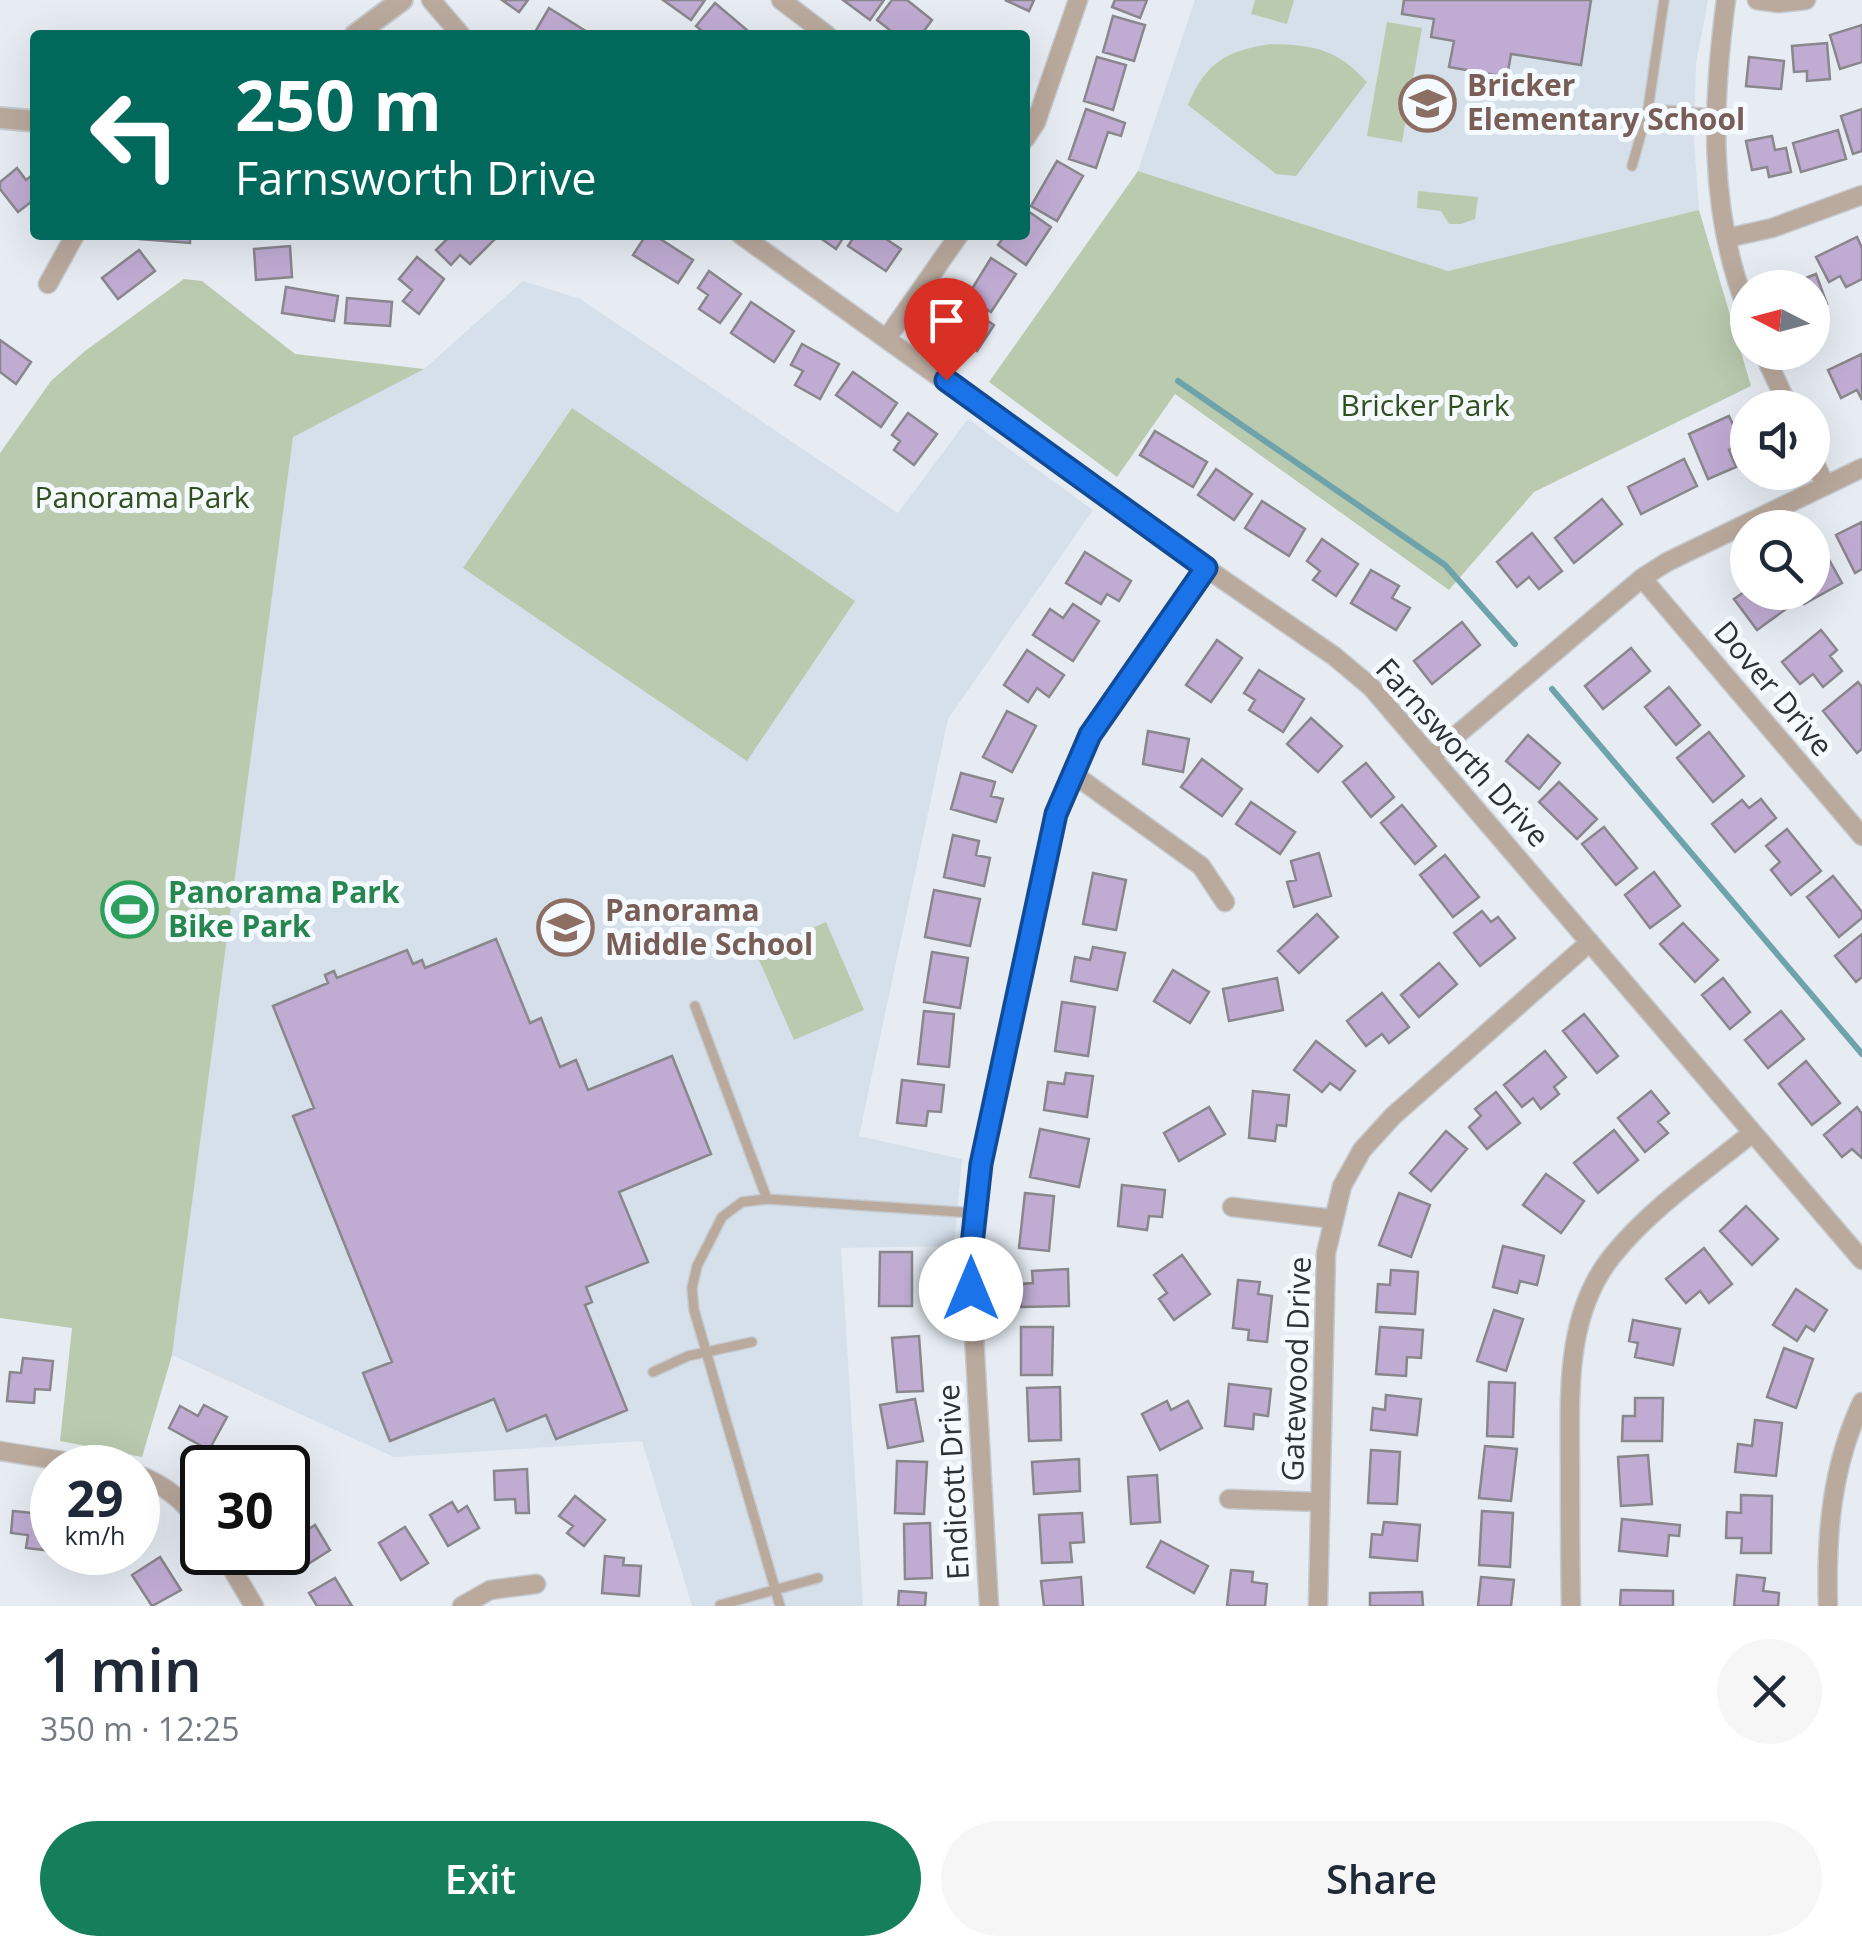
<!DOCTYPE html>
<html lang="en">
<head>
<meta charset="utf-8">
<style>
	:root { --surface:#fff; --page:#f6f6f7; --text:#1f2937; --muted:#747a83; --accent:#147f5a }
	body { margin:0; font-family:"Open Sans",sans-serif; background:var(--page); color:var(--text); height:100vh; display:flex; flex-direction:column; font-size:38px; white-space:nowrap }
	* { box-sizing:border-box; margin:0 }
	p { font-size:32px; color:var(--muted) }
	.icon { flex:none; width:55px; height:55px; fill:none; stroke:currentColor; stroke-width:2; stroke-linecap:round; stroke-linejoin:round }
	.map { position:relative; height:1606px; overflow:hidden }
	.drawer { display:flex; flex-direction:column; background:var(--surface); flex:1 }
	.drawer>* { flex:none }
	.banner { position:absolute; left:30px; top:30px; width:1000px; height:210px; border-radius:10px; box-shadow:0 10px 40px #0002; background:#00695c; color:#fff; overflow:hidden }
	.needle { width:65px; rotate:276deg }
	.fabs { position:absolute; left:1730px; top:270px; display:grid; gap:20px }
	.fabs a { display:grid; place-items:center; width:100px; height:100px; border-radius:50%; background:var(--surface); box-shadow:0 10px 40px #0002; font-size:50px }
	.speed { position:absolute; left:30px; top:1445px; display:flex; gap:20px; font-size:50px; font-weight:700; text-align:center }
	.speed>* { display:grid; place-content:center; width:130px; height:130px; border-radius:50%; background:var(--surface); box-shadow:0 10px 40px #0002; line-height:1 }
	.speed small { font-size:25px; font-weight:400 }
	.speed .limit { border:5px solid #111; border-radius:15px; background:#fff; color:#111 }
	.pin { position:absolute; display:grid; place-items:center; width:85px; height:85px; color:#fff; margin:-102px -42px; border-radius:50% 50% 50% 0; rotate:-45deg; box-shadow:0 0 10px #0007 }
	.pin .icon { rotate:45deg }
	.me { position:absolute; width:110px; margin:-55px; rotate:0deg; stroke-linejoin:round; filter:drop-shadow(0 0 8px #0008) }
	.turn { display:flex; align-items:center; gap:35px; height:210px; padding:0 40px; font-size:45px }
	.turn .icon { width:130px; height:130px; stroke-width:2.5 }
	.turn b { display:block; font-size:70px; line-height:85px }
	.round { display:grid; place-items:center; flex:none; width:105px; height:105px; border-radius:52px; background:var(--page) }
	.head { display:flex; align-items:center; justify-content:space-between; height:170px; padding:0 40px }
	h1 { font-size:60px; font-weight:600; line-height:75px }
	.button { display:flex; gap:20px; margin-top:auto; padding:20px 40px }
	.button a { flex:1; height:115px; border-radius:60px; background:var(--accent); color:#fff; font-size:40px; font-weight:600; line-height:115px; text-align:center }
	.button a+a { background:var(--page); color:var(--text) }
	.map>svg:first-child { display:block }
	.built { fill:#d5e0eb }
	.green { fill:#b9caaf }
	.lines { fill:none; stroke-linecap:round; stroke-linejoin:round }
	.stream { stroke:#6ea3ac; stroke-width:6 }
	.building { fill:#c0acd3; stroke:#89868c; stroke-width:2.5 }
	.service-casing { stroke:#c5cacf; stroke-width:12 }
	.minor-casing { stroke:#c5cacf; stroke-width:21 }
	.tertiary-casing { stroke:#c5cacf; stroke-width:24 }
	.service { stroke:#baa99d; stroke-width:9 }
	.minor { stroke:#baa99d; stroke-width:18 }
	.tertiary { stroke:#baa99d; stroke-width:20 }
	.route-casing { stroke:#114b97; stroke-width:25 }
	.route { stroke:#1a73e8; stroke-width:18 }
	.labels { text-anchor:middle; stroke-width:10; stroke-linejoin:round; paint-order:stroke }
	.education-label { font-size:30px; font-weight:bold; fill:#785e54; stroke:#f4faff; text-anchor:start }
	.park-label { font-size:30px; fill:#32501b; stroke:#f4faff }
	.street-label { font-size:30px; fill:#2e3032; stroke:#f4faff }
	.leisure-label { font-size:30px; font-weight:bold; fill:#27864d; stroke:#f4faff; text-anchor:start }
</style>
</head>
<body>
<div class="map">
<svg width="1862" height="1606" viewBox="0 0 1862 1606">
	<rect width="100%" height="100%" fill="#e6ecf2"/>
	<path class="built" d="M1195 0H1708L1696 64 1694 141 1699 210 1448 271 1138 171Z
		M523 281 580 299 898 513 968 419 1093 510 948 719 859 1136 962 1159 954 1246 841 1248 863 1606H692L642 1441 394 1457 172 1355 293 436 424 369Z"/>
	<path class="green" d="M1255 0H1294L1287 24 1251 14Z
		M1387 22 1422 28 1402 142 1367 136Z
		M1271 44C1314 45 1337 49 1367 82L1296 176 1276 174 1188 105C1206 62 1226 51 1271 44Z
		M1138 171 1448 271 1699 210 1751 386 1534 492 1449 590 1175 394 1117 477 989 382Z
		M1418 191 1478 197 1475 219 1461 224H1449L1441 211 1417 208Z
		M184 279 202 281 295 354 424 369 293 437 172 1355 142 1457 60 1441 72 1328 0 1318V453L51 381 85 351Z
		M572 408 855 601 747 761 463 568Z
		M826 922 864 1010 794 1040 756 953Z"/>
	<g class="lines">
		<path class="stream" d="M1178 381 1445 565 1515 644
			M1552 689 1862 1054"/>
	</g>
	<path class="building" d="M502 0H528L519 12Z
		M663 0H705L691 20Z
		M843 0H884L870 20Z
		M892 0H907L932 20 921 35H896L877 20Z
		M1005 0H1034L1029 11Z
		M1115 0H1147L1140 18 1112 7Z
		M1404 0H1591L1581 65 1511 54 1507 77 1449 67 1454 41 1431 37 1434 19 1402 14Z
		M715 3 748 31 745 35H707L696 26Z
		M549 8 592 35H540L535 32Z
		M1113 16 1145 25 1134 61 1103 52Z
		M1862 25V62L1840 69 1830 35Z
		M1827 43 1830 79 1807 81V71L1794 72 1792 46Z
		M1097 57 1126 65 1113 110 1084 101Z
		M1749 57 1784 61 1781 89 1746 86Z
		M1086 109 1125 123 1121 136 1108 132 1096 168 1069 159Z
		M1862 109V151L1853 154 1841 116Z
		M1838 130 1846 159 1801 172 1793 143Z
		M1772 136 1775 150 1786 148 1791 172 1769 177 1767 167 1752 170 1746 141Z
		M1057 161 1083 176 1057 221 1031 206Z
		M17 168 26 180 35 173V199L18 212 0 189V182Z
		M1025 209 1051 227 1026 265 998 245 1005 235H1025Z
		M141 235H190V243L140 239Z
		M451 235H491L495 239 470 264 460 255 451 265 436 250Z
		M646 235H654L693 260 678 283 633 255Z
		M816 235H845L836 249Z
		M855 235H880L901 249 886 271 848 246Z
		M1857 237 1862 248V279L1846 287 1840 276 1829 282 1816 257Z
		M290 246 292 277 256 280 254 249Z
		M139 250 155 271 118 299 102 278Z
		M417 257 444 279 419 314 403 301 412 290 399 279Z
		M991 258 1016 274 991 312 967 297Z
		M709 271 741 294 720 323 699 309 708 295 698 288Z
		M1816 274 1827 304 1812 310V288H1781Z
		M286 287 338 296 334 321 282 313Z
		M347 298 392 302 390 326 345 323Z
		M751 302 794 331 774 362 731 333Z
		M963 304 994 325 977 351 945 331Z
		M0 340 31 362 16 384 0 372Z
		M802 344 839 364 820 399 795 385 803 371 791 365Z
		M1862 354V400L1857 390 1841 398 1828 370Z
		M853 372 897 403 881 427 836 395Z
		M908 413 937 434 914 465 894 450 900 441 892 435Z
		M1729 416 1742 444 1729 450 1736 467 1708 479 1689 434Z
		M1155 431 1207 462 1193 487 1140 455Z
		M1684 459 1697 486 1641 514 1628 487Z
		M1216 469 1252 494 1234 520 1198 495Z
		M1602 499 1622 524 1574 563 1555 538Z
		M1262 501 1305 529 1289 556 1245 528Z
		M1862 522V569L1855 573 1836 535Z
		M1532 533 1562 571 1539 589 1529 577 1517 587 1497 562Z
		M1322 539 1358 564 1336 596 1313 580 1320 571 1307 561Z
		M1085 552 1131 581 1119 601 1107 594 1101 604 1066 583Z
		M1827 556 1842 583 1804 604 1798 592H1812V561L1814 564Z
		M1371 570 1399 586 1392 598 1410 608 1396 630 1351 603Z
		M1748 579V592H1773L1786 609 1757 630 1734 599 1747 590 1742 583Z
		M1073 604 1099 621 1073 661 1033 635 1050 609 1063 618Z
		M1462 622 1480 645 1432 684 1414 661Z
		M1821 630 1837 650 1830 656 1842 671 1823 687 1813 674 1800 684 1782 662Z
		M1217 640 1242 658 1211 702 1186 685Z
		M1631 648 1650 671 1603 709 1585 686Z
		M1027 650 1064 675 1049 697 1037 688 1028 702 1004 685Z
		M1259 670 1304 699 1283 732 1249 710 1255 700 1244 693Z
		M1858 682 1862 687V749L1857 753 1823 711Z
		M1669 687 1700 725 1676 745 1645 707Z
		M1007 711 1036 726 1012 772 983 757Z
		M1311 718 1342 746 1318 772 1287 744Z
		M1148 731 1189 739 1183 772 1143 764Z
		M1709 732 1744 776 1713 802 1677 758Z
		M1528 735 1560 763 1539 789 1506 761Z
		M1202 759 1242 789 1222 816 1181 787Z
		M1366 763 1394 797 1371 817 1343 782Z
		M961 773 995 782 991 796 1003 799 996 822 951 809Z
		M1559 782 1597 819 1577 839 1539 802Z
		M1761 799 1776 818 1735 852 1712 824 1742 800 1749 808Z
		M1251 802 1295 832 1280 854 1236 824Z
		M1402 805 1436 846 1415 864 1381 823Z
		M1604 827 1637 868 1616 885 1582 844Z
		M1787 829 1821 871 1791 895 1771 870 1780 862 1766 846Z
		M953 835 979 841 976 855 990 858 984 886 944 877Z
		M1319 853 1331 896 1294 907 1287 882 1296 880 1291 861Z
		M1445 855 1479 897 1453 917 1420 875Z
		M1654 872 1680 906 1650 928 1625 895Z
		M1093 873 1126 880 1116 930 1083 924Z
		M1833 876 1862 912V918L1839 937 1807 897Z
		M934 890 980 899 970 946 925 937Z
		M1482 911 1491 922 1498 917 1515 938 1480 966 1454 933Z
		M1317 914 1338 937 1299 973 1278 951Z
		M1683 923 1718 960 1695 982 1660 944Z
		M1862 934V977L1856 982 1835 956Z
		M496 939 530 1023 541 1018 560 1067 576 1060 588 1090 672 1056 711 1154 619 1192 648 1262 586 1287 592 1302 585 1305 627 1410 556 1439 546 1415 507 1431 494 1399 390 1441 363 1373 392 1362 293 1116 314 1108 273 1006 328 983 325 975 334 971 337 978 407 950 413 964 422 960 425 968Z
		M1093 947 1125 953 1117 990 1071 981 1075 957 1090 960Z
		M932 952 968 958 960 1008 924 1002Z
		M1439 963 1457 984 1419 1017 1401 995Z
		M1173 970 1209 992 1190 1023 1154 1001Z
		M1277 978 1283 1010 1229 1021 1223 989Z
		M1723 978 1750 1012 1730 1029 1702 995Z
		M1382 993 1409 1027 1389 1043 1382 1034 1366 1046 1347 1021Z
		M1062 1002 1095 1007 1088 1056 1055 1051Z
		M924 1011 954 1014 949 1067 918 1064Z
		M1781 1011 1804 1039 1768 1068 1745 1040Z
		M1584 1014 1618 1056 1597 1073 1563 1031Z
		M1316 1041 1355 1071 1340 1090 1330 1083 1322 1092 1294 1070Z
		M1545 1051 1566 1077 1554 1087 1559 1094 1541 1109 1533 1098 1522 1107 1504 1085Z
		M1806 1061 1840 1103 1812 1125 1779 1084Z
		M1066 1073 1093 1076 1087 1117 1044 1110 1048 1082 1064 1084Z
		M902 1080 944 1085 941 1112 928 1111 926 1126 897 1123Z
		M1253 1091 1289 1095 1286 1126 1277 1125 1275 1141 1249 1138Z
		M1651 1091 1669 1113 1658 1122 1668 1133 1645 1152 1618 1118Z
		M1496 1092 1520 1123 1487 1149 1469 1127 1481 1116 1475 1109Z
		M1209 1107 1225 1134 1179 1161 1164 1133Z
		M1857 1107 1862 1114V1158L1852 1149 1842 1157 1824 1135Z
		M1040 1129 1089 1139 1079 1187 1030 1177Z
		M1614 1130 1638 1160 1598 1193 1574 1163Z
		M1446 1131 1467 1149 1431 1191 1410 1173Z
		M1546 1174 1584 1201 1561 1233 1523 1205Z
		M1122 1185 1165 1190 1162 1217 1149 1216 1147 1230 1118 1226Z
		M1025 1193 1054 1196 1049 1251 1019 1248Z
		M1399 1193 1430 1205 1411 1257 1379 1245Z
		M1746 1206 1778 1239 1752 1265 1720 1231Z
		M1503 1246 1544 1256 1537 1285 1520 1281 1517 1293 1493 1287Z
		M1704 1248 1732 1284 1709 1303 1700 1291 1686 1303 1666 1279Z
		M880 1252H912V1306H879Z
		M1182 1255 1210 1294 1174 1320 1159 1299 1167 1293 1154 1275Z
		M1068 1269 1069 1306 1021 1307 1020 1284 1033 1283 1032 1271Z
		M1391 1270 1418 1272 1415 1314 1376 1312 1378 1284 1390 1285Z
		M1238 1280 1260 1282 1258 1294 1272 1296 1267 1342 1248 1340 1249 1330 1233 1328Z
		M1796 1289 1827 1310 1814 1331 1806 1326 1797 1341 1773 1325Z
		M1494 1310 1523 1319 1506 1371 1477 1361Z
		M1633 1320 1680 1329 1673 1365 1635 1357 1638 1343 1629 1341Z
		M1021 1327H1053L1052 1375H1021Z
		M1380 1327 1423 1330 1421 1358 1407 1357 1406 1376 1376 1374Z
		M919 1336 923 1391 897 1392 892 1338Z
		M1784 1348 1813 1359 1796 1408 1767 1397Z
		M23 1358 53 1361 50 1390 35 1389 34 1403 7 1401 10 1372 21 1373Z
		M1489 1382 1515 1383 1513 1437 1487 1436Z
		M1229 1384 1271 1389 1268 1416 1254 1414 1253 1429 1225 1426Z
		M1060 1387 1061 1440 1029 1441 1027 1388Z
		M1386 1395 1421 1399 1417 1435 1371 1430 1373 1408 1385 1410Z
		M1635 1398H1663L1662 1441H1622L1623 1416H1635Z
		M915 1399 923 1441 888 1448 880 1405Z
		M1167 1401 1171 1410 1188 1401 1202 1428 1160 1450 1142 1414Z
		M204 1405 227 1417 209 1450 169 1428 180 1406 198 1416Z
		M1755 1420 1782 1423 1776 1476 1735 1472 1738 1444 1752 1446Z
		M1485 1446 1517 1449 1511 1501 1479 1498Z
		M1371 1450 1400 1452 1397 1504 1368 1503Z
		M1648 1455 1652 1504 1621 1506 1618 1457Z
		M1079 1459 1080 1491 1034 1494 1032 1462Z
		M897 1461 927 1462 924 1514 895 1513Z
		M527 1469 529 1513H516L515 1499 495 1500 494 1471Z
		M1157 1475 1160 1522 1131 1524 1128 1477Z
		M1741 1495 1772 1496 1771 1553H1741L1742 1538H1726L1727 1512 1741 1513Z
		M575 1496 605 1520 584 1546 567 1533 573 1526 559 1516Z
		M452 1502 458 1512 467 1506 479 1528 448 1546 430 1515Z
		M13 1511 52 1515V1551L26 1548 28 1535 11 1533Z
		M1482 1511 1513 1513 1510 1567 1479 1565Z
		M1082 1513 1084 1542 1070 1543 1072 1562 1042 1563 1039 1515Z
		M1622 1519 1680 1525 1679 1536 1669 1535 1667 1556 1619 1551Z
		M1384 1522 1420 1525 1417 1561 1370 1557 1372 1534 1382 1535Z
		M295 1523 302 1533 315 1525 330 1550 305 1566 296 1553 285 1560 280 1552H288V1527Z
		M930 1523 932 1578 905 1579 904 1524Z
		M405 1527 428 1563 401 1580 379 1543Z
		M1161 1541 1208 1566 1194 1593 1147 1567Z
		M73 1552H111L110 1565 73 1561Z
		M605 1556 624 1558 623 1565 641 1566 639 1596 602 1593Z
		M160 1557 181 1590 152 1606 132 1575Z
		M1231 1570 1253 1572 1252 1582 1267 1584 1265 1606H1227Z
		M1737 1575 1765 1578 1763 1591 1779 1593 1778 1606H1734Z
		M1081 1577 1083 1606H1044L1041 1581Z
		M1481 1577 1514 1580 1511 1606H1478Z
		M335 1578 352 1606H317L309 1593Z
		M1621 1590 1673 1591V1606H1620Z
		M899 1591 926 1593 925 1606H898Z
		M1422 1592 1423 1606H1370V1593Z"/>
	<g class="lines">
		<defs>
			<path id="service" d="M1648 109 1714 114
				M1632 166 1648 109 1664 0
				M695 1006 767 1199
				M653 1372 688 1356 752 1342
				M720 1605 818 1578
				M780 1606 694 1310 692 1288 697 1266 722 1217 742 1202 767 1199 974 1213"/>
			<path id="minor" d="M431 0 461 35
				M781 0 827 35
				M1726 0C1712 104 1708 212 1748 312
				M1757 0 1779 3 1806 0
				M1025 139 1036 122 1078 0
				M741 235 1206 568 1334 656 1371 687 1862 1260
				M1727 238 1772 228 1862 195
				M48 284 75 235
				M887 338 959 235
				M1763 352 1789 408
				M1812 457 1825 485
				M1642 578 1862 836
				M1432 756 1642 578 1667 562 1862 468
				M1072 773 1201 866 1225 902
				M1232 1207 1333 1219
				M0 1451 107 1468
				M138 1475C166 1485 184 1502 202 1524
				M1229 1499 1320 1502
				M222 1552 254 1606
				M462 1606 490 1590 536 1584
				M989 1606 970 1262 981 1164 1056 814 1090 735 1206 568
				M1318 1606 1326 1253 1342 1186 1362 1150 1393 1116 1590 942
				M1571 1606C1570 1560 1570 1514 1570 1468 1570 1396 1564 1315 1613 1255 1651 1208 1704 1172 1751 1134
				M1828 1606C1826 1535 1831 1468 1862 1402"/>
			<path id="tertiary" d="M355 35 402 0
				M0 118 35 121"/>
		</defs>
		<use href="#service" class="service-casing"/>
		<use href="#minor" class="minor-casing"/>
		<use href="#tertiary" class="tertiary-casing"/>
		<use href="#service" class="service"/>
		<use href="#minor" class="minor"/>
		<use href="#tertiary" class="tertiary"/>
	</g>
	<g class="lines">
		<defs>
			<path id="route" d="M946 380 1206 568 1090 735 1056 814 981 1164 970 1262 971 1289"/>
		</defs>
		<use href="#route" class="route-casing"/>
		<use href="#route" class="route"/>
	</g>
	<defs>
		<symbol id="school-ring" viewBox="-11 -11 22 22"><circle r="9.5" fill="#f4faff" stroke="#8d6e63" stroke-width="1.5"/><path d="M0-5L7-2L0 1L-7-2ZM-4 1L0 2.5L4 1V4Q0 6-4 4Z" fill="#8d6e63"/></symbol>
		<symbol id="stadium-ring" viewBox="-11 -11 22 22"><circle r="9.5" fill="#f4faff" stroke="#2e9e5b" stroke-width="1.5"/><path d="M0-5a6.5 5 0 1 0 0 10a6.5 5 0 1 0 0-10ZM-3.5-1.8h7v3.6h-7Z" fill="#2e9e5b"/></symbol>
	</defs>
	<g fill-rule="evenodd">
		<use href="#school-ring" x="1396" y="72" width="63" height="63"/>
		<use href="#stadium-ring" x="98" y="878" width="63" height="63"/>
		<use href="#school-ring" x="534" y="896" width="63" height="63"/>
	</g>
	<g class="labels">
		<g class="education-label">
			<text x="1467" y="96">Bricker<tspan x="1467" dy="34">Elementary School</tspan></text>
			<text x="605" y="921">Panorama<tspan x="605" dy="34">Middle School</tspan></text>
		</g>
		<g class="park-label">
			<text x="1425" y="416">Bricker Park</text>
			<text x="142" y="508">Panorama Park</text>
		</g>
		<g class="street-label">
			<text transform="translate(1773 689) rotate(50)" y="10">Dover Drive</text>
			<text transform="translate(1462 753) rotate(48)" y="10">Farnsworth Drive</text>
			<text transform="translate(1297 1369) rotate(-88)" y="10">Gatewood Drive</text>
			<text transform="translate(954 1482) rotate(-93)" y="10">Endicott Drive</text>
		</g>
		<g class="leisure-label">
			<text x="168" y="903">Panorama Park<tspan x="168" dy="34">Bike Park</tspan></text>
		</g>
	</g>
</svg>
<div class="fabs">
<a><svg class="needle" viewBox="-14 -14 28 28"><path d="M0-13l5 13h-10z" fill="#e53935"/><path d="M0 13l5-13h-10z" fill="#747a83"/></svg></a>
<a><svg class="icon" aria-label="sound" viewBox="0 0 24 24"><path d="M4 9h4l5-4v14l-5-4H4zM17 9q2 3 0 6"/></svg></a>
<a><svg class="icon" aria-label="search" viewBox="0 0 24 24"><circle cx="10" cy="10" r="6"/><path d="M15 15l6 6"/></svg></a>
</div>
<div class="speed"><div>29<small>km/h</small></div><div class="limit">30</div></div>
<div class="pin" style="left:946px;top:380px;background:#d93025"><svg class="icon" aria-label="arrive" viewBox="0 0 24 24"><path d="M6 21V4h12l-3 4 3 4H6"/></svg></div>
<svg class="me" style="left:971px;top:1289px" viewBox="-20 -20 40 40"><circle r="19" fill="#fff"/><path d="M0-13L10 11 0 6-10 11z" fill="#1a73e8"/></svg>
<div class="banner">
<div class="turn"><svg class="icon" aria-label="left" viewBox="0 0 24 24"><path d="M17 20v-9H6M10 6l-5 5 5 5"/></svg><div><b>250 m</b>Farnsworth Drive</div></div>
</div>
</div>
<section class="drawer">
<div class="head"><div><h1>1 min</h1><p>350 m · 12:25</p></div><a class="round"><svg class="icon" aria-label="close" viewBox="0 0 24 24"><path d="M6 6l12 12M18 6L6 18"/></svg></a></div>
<div class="button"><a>Exit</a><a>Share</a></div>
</section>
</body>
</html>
